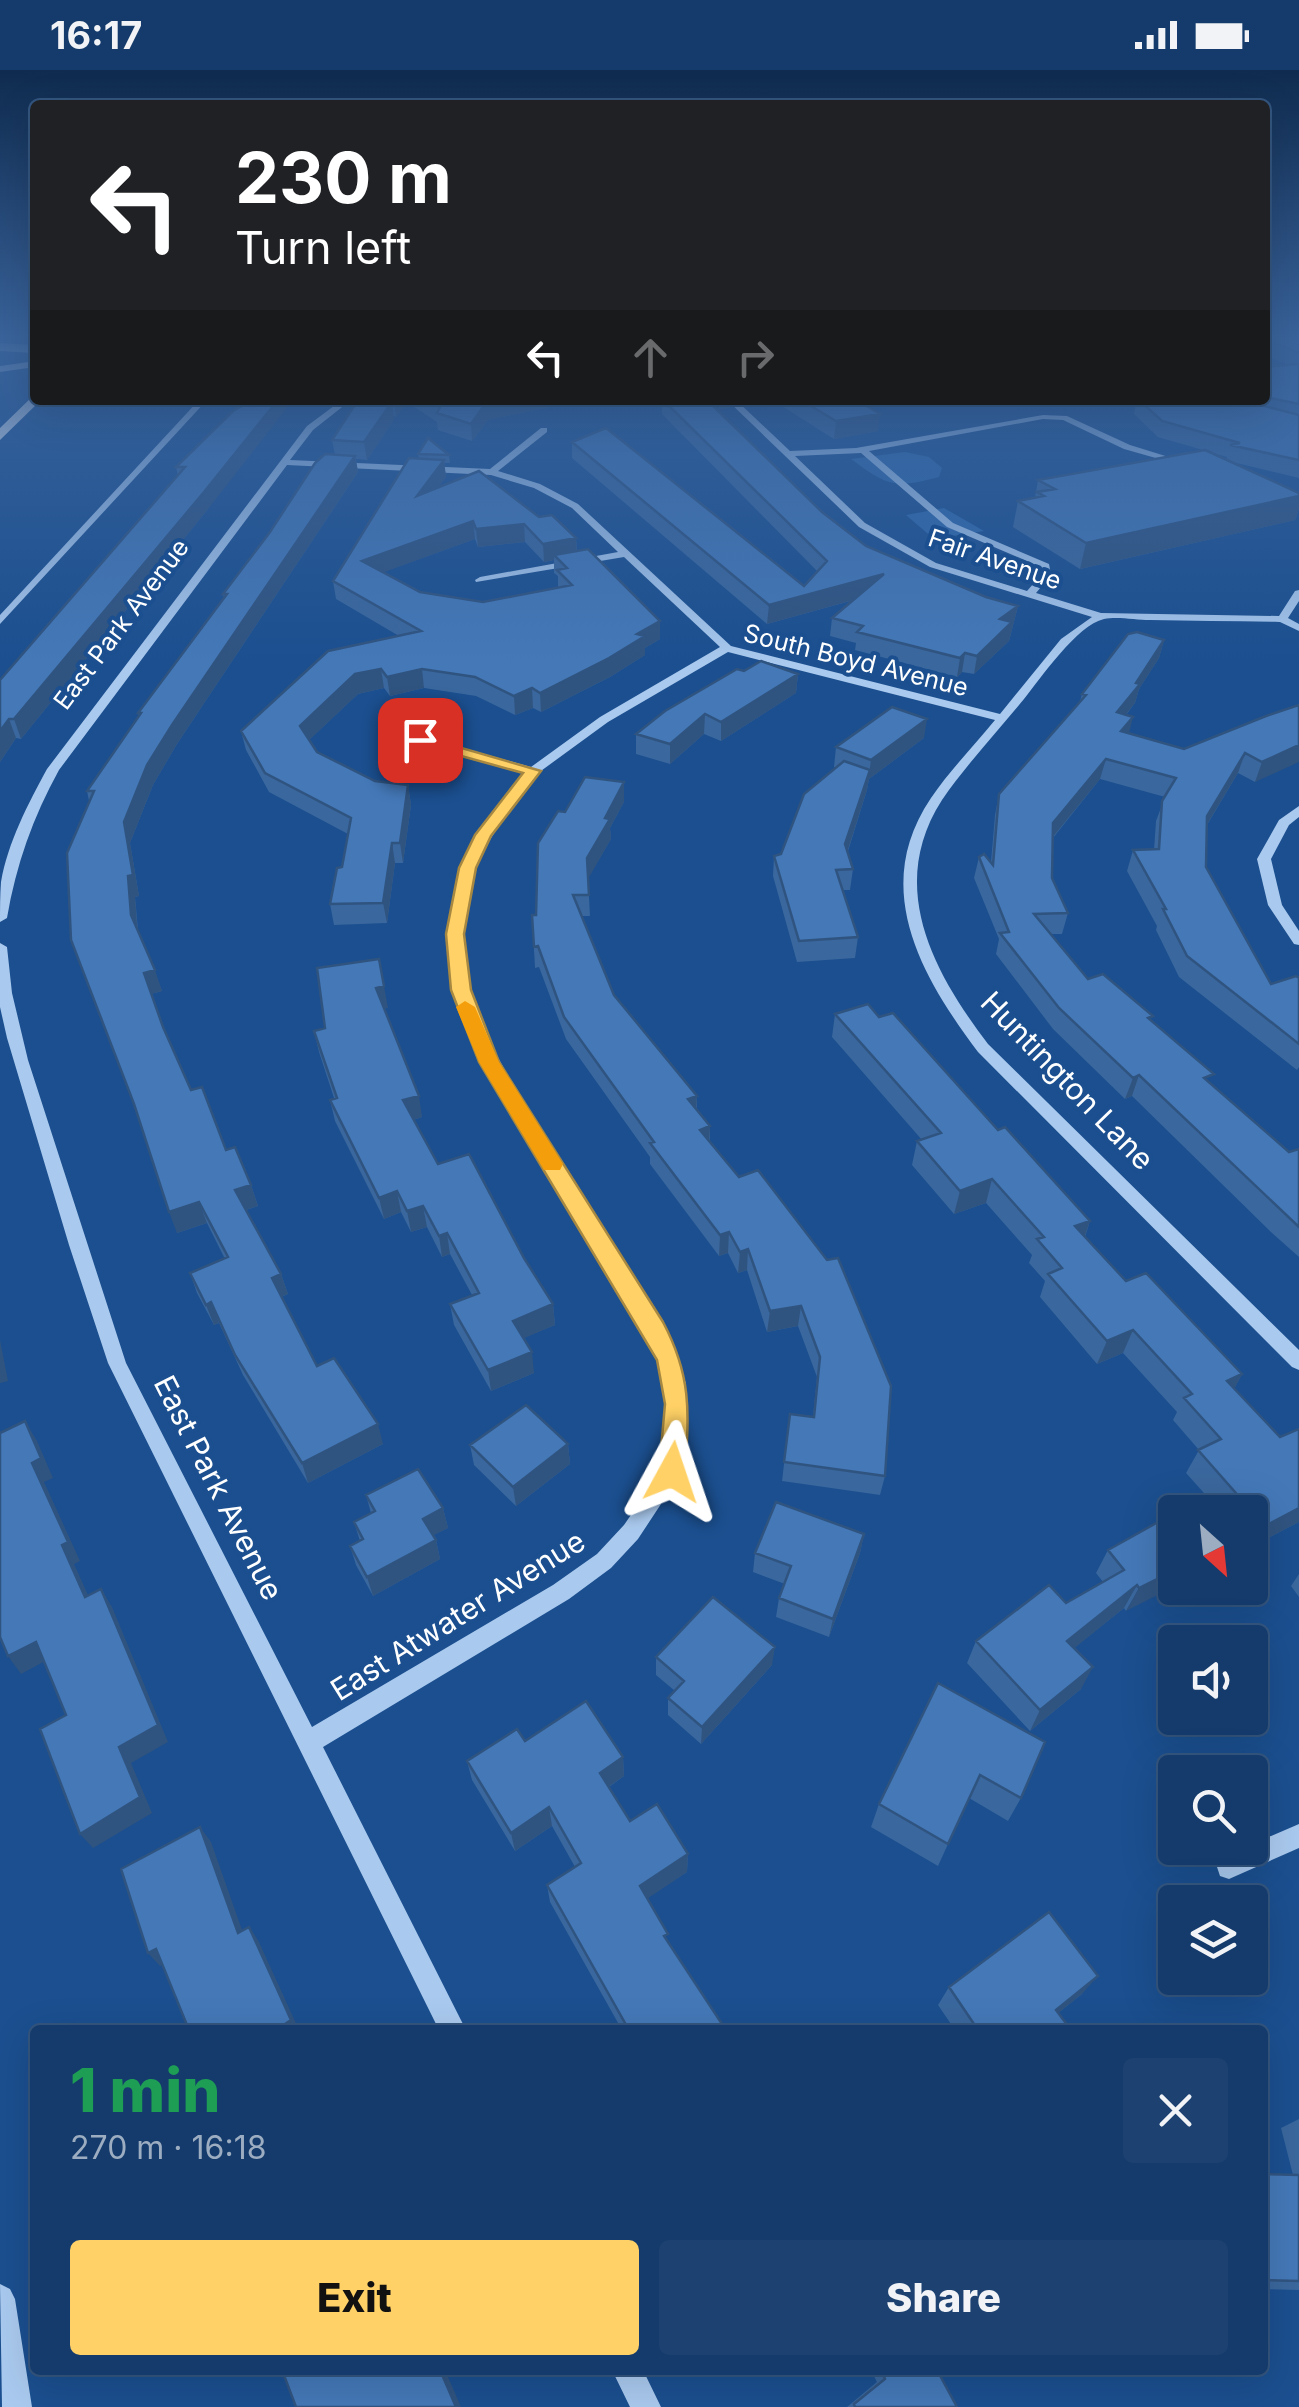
<!DOCTYPE html>
<html lang="en">
<head>
<meta charset="utf-8">
<style>
	:root { --surface:#143b6b; --page:#1d4271; --text:#f1f3f6; --muted:#9dadc1; --line:#33557e; --accent:#ffd166 }
	body { margin:0; font-family:Inter,sans-serif; background:var(--page); color:var(--text); height:100vh; display:flex; flex-direction:column; font-size:38px; white-space:nowrap }
	* { box-sizing:border-box; margin:0 }
	p { font-size:32px; color:var(--muted) }
	.icon { flex:none; width:55px; height:55px; fill:none; stroke:currentColor; stroke-width:2; stroke-linecap:round; stroke-linejoin:round }
	.map { position:relative; flex:1; overflow:hidden }
	.panel { position:absolute; left:30px; top:1955px; width:1238px; height:350px; display:flex; flex-direction:column; background:var(--surface); border-radius:10px; box-shadow:0 10px 40px #0002,0 0 0 2px var(--line) }
	.panel>* { flex:none }
	.top-card { position:absolute; left:30px; top:30px; width:1240px; height:305px; border-radius:10px; box-shadow:0 10px 40px #0002,0 0 0 2px var(--line); background:#202124; color:#fff; overflow:hidden }
	.needle { width:65px; rotate:153deg }
	.buttons { position:absolute; left:1158px; top:1425px; display:grid; gap:20px }
	.buttons a { display:grid; place-items:center; width:110px; height:110px; border-radius:10px; background:var(--surface); box-shadow:0 10px 40px #0002,0 0 0 2px var(--line); font-size:50px }
	.pin { position:absolute; display:grid; place-items:center; width:85px; height:85px; color:#fff; margin:-42px; border-radius:20px; box-shadow:0 5px 15px #0006 }
	.me { position:absolute; width:110px; margin:-55px; rotate:5deg; stroke-linejoin:round; filter:drop-shadow(0 0 8px #0008) }
	.turn { display:flex; align-items:center; gap:35px; height:210px; padding:0 40px; font-size:45px }
	.turn .icon { width:130px; height:130px; stroke-width:2.5 }
	.turn b { display:block; font-size:70px; line-height:85px }
	.lanes { display:flex; align-items:center; height:95px; padding:0 40px; background:#0003; justify-content:center; gap:50px; direction:ltr }
	.lanes .off { opacity:.35 }
	.round { display:grid; place-items:center; flex:none; width:105px; height:105px; border-radius:10px; background:var(--page) }
	.head { display:flex; align-items:center; justify-content:space-between; height:170px; padding:0 40px }
	h1 { font-size:60px; font-weight:800; line-height:75px; color:#1e9e55 }
	.primary-button { display:flex; gap:20px; margin-top:auto; padding:20px 40px }
	.primary-button a { flex:1; height:115px; border-radius:10px; background:var(--accent); color:#111; font-size:40px; font-weight:800; line-height:115px; text-align:center }
	.primary-button a+a { background:var(--page); color:var(--text) }
	.status { display:flex; justify-content:space-between; align-items:center; height:70px; padding:0 50px; background:var(--surface); direction:ltr }
	.status svg { height:28px; fill:currentColor }
	.map>svg:first-child { display:block }
	.green { fill:#2e69ad }
	.lines { fill:none; stroke-linecap:round; stroke-linejoin:round }
	.minor { fill:#a9c9ee; fill-rule:evenodd }
	.major { fill:#f0f6ff; fill-rule:evenodd }
	.highway { fill:#fff; fill-rule:evenodd }
	.wall { fill:#3a679d; fill-rule:evenodd }
	.shaded-wall { fill:#305480 }
	.building { fill:#4478b7; stroke:#305480; stroke-width:2.5 }
	.route { fill:#ffd166; stroke:#a68842; stroke-width:2.5 }
	.slow { fill:#f59e0b }
	.labels { text-anchor:middle; stroke-width:8; stroke-linejoin:round; paint-order:stroke }
	.far-street-label { font-size:25px; fill:#fff; stroke:#1b4f8f }
	.street-label { font-size:30px; fill:#fff; stroke:#1b4f8f }
</style>
</head>
<body>
<div class="status"><b>16:17</b><svg viewBox="0 0 49 12"><path d="M0 12V9h3v3zM5 12V6h3v6zM10 12V3h3v9zM15 12V0h3v12zM26 1h20v11H26zM47 4h2v5h-2z"/></svg></div>
<div class="map">
<svg width="1299" height="2337" viewBox="0 0 1299 2337">
	<rect width="100%" height="100%" fill="#1b4f8f"/>
	<path class="green" d="M905 382 929 387 942 398 939 407C894 419 888 416 851 389Z
		M944 438 984 461 934 469 906 445Z"/>
	<g class="lines">
		<path class="minor" d="M199 330H207L0 554V545Z
			M342 330H351L313 360 290 390 490 399 541 358H547V362L498 401 540 414 578 434 731 576 1000 644 1061 569 1092 547 930 497 859 457 727 330H736L790 381 856 378 1043 345 1067 346 1130 375 1188 393 1184 396 1124 379 1063 350 1043 349 869 381 953 453 1049 494 1051 505 1036 523 1101 543 1279 546 1295 521 1299 520V531L1288 548 1299 554V561L1280 552C1237 551 1193 551 1150 550 1136 550 1117 546 1104 549 1077 555 1041 608 1024 629 997 662 966 695 942 730 886 817 934 903 988 974L1299 1280V1300L1292 1297 978 982C921 906 870 818 931 728 950 700 974 676 995 650L728 582 608 652 534 706 504 747 477 791 464 836 463 880 471 924 487 967 531 1049 661 1254 679 1290 686 1314 682 1402 638 1469 611 1498 569 1529 323 1677 466 1960H439L108 1293 69 1175 7 968 0 937V873L7 877 12 923 28 990 126 1293 312 1657 553 1515 597 1484 624 1455 662 1400 666 1314 661 1290 493 1009C431 885 430 811 525 702L414 670 420 666 531 697 600 647 720 577 624 487 476 512 475 510 480 507 618 482 572 438 534 418 491 405 287 395 59 700C33 747 16 795 7 848L0 852C0 839 0 825 1 812 8 772 28 734 47 699L307 356ZM861 383 947 457 1041 497V505L1027 521 936 493 865 453 795 386Z
			M1299 736V747L1289 755 1271 789 1282 835 1299 861V875L1294 874 1268 835 1257 789 1279 750Z
			M1299 1754V1778L1229 1809 1220 1806 1217 1797 1220 1788Z
			M0 2214 10 2219 15 2229 32 2337H2Z
			M612 2300H643L661 2337H630Z"/>
		<path class="major" d="M35 291V297L0 302V296Z"/>
		<path class="highway" d="M0 273 35 275V283L0 281Z
			M35 324V330L40 331 0 370V358Z"/>
	</g>
	<path class="wall" d="M1265 266H1299V408L1232 392 1299 423V438L1295 450 1080 499 1013 457 1018 431 1035 428 1038 410 1226 390 1227 387 1158 367 1134 344 1137 330H1265V297L1288 295 1265 285Z
		M358 330H583L488 350 472 371 438 360 437 352 407 332 396 347 394 346V349L367 390 356 389 358 402 177 674 153 715 130 773 139 826 135 827 138 860 162 921 151 924 163 957 191 1020 226 1080 251 1115 258 1136 246 1140 281 1204 288 1224 281 1227 317 1296 383 1374 308 1413 243 1305 219 1253 214 1255 197 1223 190 1203 225 1189 207 1153 177 1163 87 721 139 647 138 643 224 528 223 524 335 385 332 370Z
		M662 330H707L822 442 866 476 986 527 1018 536 1009 571 974 604 962 602 957 607 855 580 856 573 830 566 832 548 854 530 767 554 572 388V372L804 516 817 501 662 344Z
		M741 330H857L878 361 834 369 774 331 747 336Z
		M233 341 208 439 21 669 16 668 0 692V610L178 406 176 397Z
		M418 384 449 385 450 393H444L446 407 438 417 539 447 576 468 577 481 660 569 645 578V585L610 607 541 642 533 638 515 645 476 626 424 618 390 626 384 618 358 624 309 670 317 682 375 711 408 715 411 735 403 793H395L387 853 334 855 330 834 342 797 348 764 269 722 246 680 241 661 399 566 336 529 333 511 419 389ZM475 469 478 477 525 472 544 492 554 490V503L558 506V517L483 532 420 522 383 502Z
		M1164 570 1159 588 1139 619 1135 633 1126 645 1129 663 1184 679 1299 635 1255 712 1238 703 1207 755 1206 797 1271 914 1299 908V997L1297 1000 1179 907 1156 860 1157 856 1127 801 1133 780H1154L1156 751 1165 727 1100 709 1053 768 1052 808 1068 843 1062 864H1051L1088 909 1151 950 1210 1014 1289 1082 1299 1079V1187L1272 1163 1132 1026 1125 1029 1053 959 996 884 999 869 974 808 979 787 991 792 995 745 999 724 1080 631 1082 624Z
		M744 601 798 604 796 623 721 671 704 664 670 694 636 684V664Z
		M924 668 869 709 867 720 848 781 853 799 850 820H843L858 867 855 888 797 892 773 806 774 786 781 784 836 698 834 697 836 677Z
		M624 732 610 758 611 769 588 808 590 846H582L614 925 697 1026V1039L710 1056V1071L739 1107 885 1406 880 1425 782 1411 790 1344 813 1347 817 1307 798 1256 767 1262 747 1200 738 1203 728 1183 719 1186 650 1094V1087L566 969 539 897 535 898 532 845H536L565 742Z
		M317 898 388 938H384L422 1047 413 1050 438 1094 524 1188 553 1234 555 1255 523 1268 534 1303 491 1321 454 1255 450 1234 472 1225 450 1184 442 1187 427 1157 411 1162 401 1142 384 1149 335 1051 330 1030 334 1028 319 982 314 961 325 958Z
		M835 944 879 947 1090 1151 1085 1167 1126 1211 1242 1304 1234 1319 1299 1452 1251 1477 1250 1442H1221L1186 1403 1199 1380 1173 1350 1177 1342 1123 1283 1097 1294 1040 1227 1045 1211 1029 1193 1032 1185 986 1133 954 1144 912 1095 917 1071 922 1070 832 967Z
		M568 1374 570 1394 516 1436 474 1395 470 1375Z
		M366 1425 443 1438 448 1458 433 1465 436 1470 440 1489 373 1526 356 1495 350 1476 360 1471 354 1452 371 1443Z
		M1175 1456 1126 1541 1124 1538 1074 1578 1081 1619 1030 1661 967 1593 976 1571 1066 1533 1103 1512 1096 1503 1108 1480Z
		M864 1464 860 1483 829 1567 776 1547 779 1528 785 1514 753 1502 755 1483Z
		M1299 1504V1527L1291 1516Z
		M656 1587 772 1595 701 1674 668 1645V1628L675 1621 656 1605Z
		M938 1613 1021 1728 1008 1751 969 1728 938 1796 871 1757 879 1734Z
		M525 1671 623 1687 624 1706 609 1717 630 1751 688 1784 687 1802 647 1828 668 1872 726 1960H622L550 1832 547 1815 575 1797 552 1756 515 1781 472 1710 467 1691Z
		M949 1917 1082 1924 1058 1943 1071 1960H955L938 1935Z
		M1299 2049V2220L1262 2219V2104L1293 2105 1281 2058Z
		M871 2300H937L957 2337H847L877 2312Z"/>
	<path class="shaded-wall" d="M278 330H293L208 439 21 669 14 649Z
		M394 330H407V332L396 347Z
		M501 330H583L488 350 472 371 471 354 486 333Z
		M718 330H730V338L718 340Z
		M748 330H774V331L747 336Z
		M392 332 394 349 367 390 364 372Z
		M880 344 878 361 834 369 836 351Z
		M355 386 358 402 177 674 153 715 130 773 139 826 135 827 138 866 131 845 124 752 147 695 172 655Z
		M444 390 446 407 419 443 417 426Z
		M1299 426V438L1295 450 1080 499 1086 473Z
		M473 451 475 469 365 509 362 491Z
		M524 454 525 472 478 477 476 459Z
		M576 468 577 486 554 485V490L544 492 543 474Z
		M884 504 882 522 767 554 769 535Z
		M1018 536 1009 571 974 604 977 586 1000 549Z
		M660 551V569L645 578V585L610 607 541 642 540 623Z
		M1164 570 1159 588 1139 619 1135 633 1112 662 1117 642Z
		M965 583 962 602 957 607 960 588Z
		M381 599 384 618 358 624 304 675 300 656 355 604Z
		M422 599 424 618 390 626 387 607Z
		M798 604 796 623 721 671V652Z
		M532 618 533 638 515 645 514 626Z
		M705 644 704 664 670 694V674Z
		M1133 647 1128 667 1121 661Z
		M9 649 16 668 0 692V661Z
		M927 649 924 668 869 709 867 720 843 795 845 774 869 705 871 690Z
		M1299 675V692L1255 712 1262 692Z
		M1245 683 1238 703 1200 766 1207 746Z
		M1106 689 1100 709 1048 773 1053 753Z
		M624 712V732L610 758 611 769 588 809 587 788 605 748Z
		M408 715 411 735 403 793 400 773Z
		M392 773 395 793 387 853 383 833Z
		M155 900 162 921 151 924 144 903Z
		M384 916 388 938 380 939 376 918Z
		M1139 1005 1132 1026 1125 1029 1133 1008Z
		M419 1026 422 1047 407 1052 403 1030Z
		M697 1026 696 1047 688 1029Z
		M710 1056 709 1077 700 1060Z
		M992 1109 986 1133 954 1144 960 1121Z
		M251 1115 258 1136 242 1141 235 1120Z
		M397 1121 401 1142 384 1149 379 1128Z
		M199 1132 207 1153 177 1163 169 1142Z
		M423 1136 427 1157 411 1162 407 1141Z
		M1090 1151 1082 1174 1075 1156Z
		M729 1162 728 1183 719 1186 720 1165Z
		M447 1163 450 1184 442 1187 439 1166Z
		M748 1179 747 1200 738 1203 740 1182Z
		M281 1204 288 1224 278 1228 272 1208Z
		M211 1232 219 1253 214 1255 206 1235Z
		M553 1234 555 1255 515 1272 513 1251Z
		M801 1236 798 1256 767 1262 770 1241Z
		M1133 1260 1123 1283 1097 1294 1107 1271Z
		M0 1270 8 1311 0 1313Z
		M532 1282 534 1303 491 1321 488 1300Z
		M1242 1304 1230 1327 1227 1311Z
		M25 1351 37 1371 53 1408 44 1412 80 1491 74 1494 97 1545 85 1527 62 1475 32 1393Z
		M378 1354 383 1374 308 1413 302 1393Z
		M568 1374 570 1394 516 1436 513 1417Z
		M443 1438 448 1458 428 1468 423 1449Z
		M1299 1438V1452L1251 1477 1265 1456Z
		M864 1464 860 1483 829 1567 833 1549Z
		M436 1470 440 1489 373 1526 367 1507Z
		M1175 1500V1516L1126 1541 1139 1518Z
		M1137 1515 1124 1538 1056 1593 1067 1571Z
		M101 1519 112 1537 168 1672 131 1693 152 1743 93 1778 80 1764 119 1677Z
		M36 1572 49 1589 21 1604 8 1586Z
		M775 1577 772 1595 701 1674 702 1657Z
		M1093 1597 1081 1619 1030 1661 1040 1640Z
		M623 1687 624 1706 601 1722 600 1703Z
		M549 1737 552 1756 515 1781 511 1763Z
		M200 1757 211 1772 248 1877 238 1863Z
		M688 1784 687 1802 641 1833 640 1816Z
		M249 1857 258 1870 299 1960H276Z
		M156 1879 168 1892 160 1896 148 1883Z
		M1098 1906 1082 1924 1041 1957 1056 1940Z
		M440 2300H445L461 2337H456Z"/>
	<path class="building" d="M1265 266H1299V283L1265 269Z
		M1299 294V334L1265 327V297Z
		M252 330H278L204 422 14 649H9L0 661V610L185 397H176L233 341Z
		M358 330H390L392 332 364 372 332 370Z
		M429 330H501L486 333 471 354 437 343 440 337Z
		M663 330H707L822 442 866 476 986 527 1018 536 1000 549 1012 552 977 586 965 583 960 588 857 562 863 556 832 548 884 504 769 535 572 372 606 358 804 516 827 491Z
		M801 330H857L880 344 836 351Z
		M1139 330H1256L1253 333 1299 345V390L1230 375 1240 373 1162 351Z
		M428 368 449 385 418 384Z
		M1205 380 1299 423V426L1086 473 1018 431 1044 426 1037 422 1055 419 1038 410Z
		M325 384 355 386 172 655 147 695 124 752 133 805 128 806 131 845 155 900 144 903 163 957 191 1020 202 1017 226 1080 235 1077 251 1115 235 1120 281 1204 272 1208 317 1296 334 1288 378 1354 302 1393 235 1285 211 1232 206 1235 190 1203 228 1187 199 1132 169 1142 134 1034 71 870 67 783 94 721H87L141 643H138L227 524H223L270 462 315 393Z
		M409 388 444 390 417 426 479 401 539 447 552 445 576 468 543 474 524 454 476 459 473 451 362 491 420 522 483 532 572 515 557 500 567 498 554 485 588 479 660 551 637 564 645 566 609 588 540 623 532 618 514 626 475 607 422 599 387 607 381 599 355 604 300 656 317 682 375 711 408 715 400 773H392L383 833 330 834 337 798 342 797 351 748 265 703 241 661 328 581 421 561 333 511Z
		M1137 562 1164 570 1136 613 1140 614 1117 642 1133 647 1121 661 1184 679 1266 646 1299 635V675L1262 692 1245 683 1207 746 1206 797 1271 914 1296 906 1299 908V974L1187 886 1163 839H1166L1133 780 1159 779 1162 731 1176 708 1106 689 1053 753 1052 808 1068 843 1034 844 1088 909 1103 904 1153 946 1148 948 1214 1004 1204 1008 1289 1082 1299 1079V1157L1139 1005 1133 1008 1059 938 1000 863 1009 862 979 787 984 784 993 795 999 724 1086 625 1082 624 1128 564Z
		M761 591 798 604 721 652 705 644 670 674 636 664 665 641 737 599 744 601Z
		M892 637 927 649 871 690 836 677Z
		M844 691 870 700 845 774 853 799 836 800 858 867 799 871 774 786 781 784 804 724Z
		M585 707 624 712 605 748 610 749 587 788 589 825H573L614 925 697 1026 688 1029 710 1056 700 1060 739 1107 758 1100 827 1190 838 1188 891 1316 885 1406 784 1392 790 1344 814 1347 820 1287 801 1236 770 1241 748 1179 740 1182 729 1162 720 1165 650 1073 654 1072 564 947 538 876 534 877 532 845H536L538 773 558 741 565 742Z
		M379 889 384 916 376 918 419 1026 403 1030 438 1094 469 1084 524 1188 553 1234 513 1251 532 1282 488 1300 450 1234 479 1223 447 1163 439 1166 423 1136 407 1141 397 1121 379 1128 330 1030 337 1028 314 961 325 958 317 898Z
		M868 934 879 947 893 943 998 1060 1005 1057 1090 1151 1075 1156 1126 1211 1146 1203 1242 1304 1227 1311 1280 1367 1299 1359V1438L1265 1456 1198 1380 1221 1369 1184 1328 1192 1324 1133 1260 1107 1271 1048 1204 1062 1198 1037 1169 1044 1167 992 1109 960 1121 917 1071 941 1063 835 944Z
		M526 1335 568 1374 513 1417 470 1375Z
		M25 1351 41 1388 32 1393 68 1472 62 1475 85 1527 101 1519 158 1655 119 1677 140 1727 80 1764 40 1659 66 1645 36 1572 8 1586 0 1567V1363Z
		M418 1399 443 1438 423 1449 436 1470 367 1507 350 1476 363 1469 354 1452 375 1441 366 1425Z
		M776 1432 864 1464 833 1549 779 1528 791 1496 755 1483Z
		M1167 1447 1175 1456V1500L1139 1518 1137 1515 1067 1571 1093 1597 1040 1640 976 1571 1049 1515 1066 1533 1124 1500 1108 1480Z
		M713 1527 775 1577 702 1657 668 1628 684 1611 656 1587Z
		M938 1613 1045 1672 1021 1728 980 1705 948 1774 879 1734Z
		M586 1631 623 1687 600 1703 630 1751 657 1734 688 1784 640 1816 668 1864 664 1866 726 1960H629L547 1815 581 1793 549 1737 511 1763 467 1691 517 1659 525 1671Z
		M200 1757 238 1863 249 1857 291 1950 276 1960H189L156 1879 148 1883 121 1799Z
		M1049 1842 1098 1906 1056 1940 1071 1960H978L949 1917Z
		M1262 2104 1299 2105V2211L1262 2210Z
		M282 2300H440L456 2337H296Z
		M881 2300H937L957 2337H855L854 2334 885 2309Z"/>
	<linearGradient id="sky" x2="0" y2="1"><stop stop-color="#0f2b4f"/><stop offset="0.45" stop-color="#39639b"/><stop offset="1" stop-color="#39639b" stop-opacity="0"/></linearGradient>
	<rect width="1299" height="594" fill="url(#sky)"/>
	<path class="route" d="M420 666 541 701 491 766 476 798 464 864 471 920 499 992 663 1252C692 1307 689 1342 685 1402L681 1410 672 1413 662 1410 659 1402 665 1334 657 1290 479 992 451 920 446 864 459 798 475 765 523 703 414 673V667Z"/>
	<path class="slow" d="M465 931 475 937 499 992 563 1094 560 1100H544L479 992 456 937Z"/>
	<g class="labels">
		<g class="far-street-label">
			<text transform="translate(995 489) rotate(19)" y="9">Fair Avenue</text>
			<text transform="translate(121 554) rotate(-53)" y="9">East Park Avenue</text>
			<text transform="translate(856 590) rotate(14)" y="9">South Boyd Avenue</text>
		</g>
		<g class="street-label">
			<text transform="translate(1067 1011) rotate(46)" y="10">Huntington Lane</text>
			<text transform="translate(218 1418) rotate(63)" y="10">East Park Avenue</text>
			<text transform="translate(458 1546) rotate(-32)" y="10">East Atwater Avenue</text>
		</g>
	</g>
</svg>
<div class="buttons">
<a><svg class="needle" viewBox="-14 -14 28 28"><path d="M0-13l5 13h-10z" fill="#e53935"/><path d="M0 13l5-13h-10z" fill="#9dadc1"/></svg></a>
<a><svg class="icon" aria-label="sound" viewBox="0 0 24 24"><path d="M4 9h4l5-4v14l-5-4H4zM17 9q2 3 0 6"/></svg></a>
<a><svg class="icon" aria-label="search" viewBox="0 0 24 24"><circle cx="10" cy="10" r="6"/><path d="M15 15l6 6"/></svg></a>
<a><svg class="icon" aria-label="layers" viewBox="0 0 24 24"><path d="M12 4l9 5-9 5-9-5zM3 14l9 5 9-5"/></svg></a>
</div>
<div class="pin" style="left:420px;top:670px;background:#d93025"><svg class="icon" aria-label="arrive" viewBox="0 0 24 24"><path d="M6 21V4h12l-3 4 3 4H6"/></svg></div>
<svg class="me" style="left:672px;top:1402px" viewBox="-20 -20 40 40"><path d="M0-17L14 15 0 8-14 15z" fill="#ffd166" stroke="#fff" stroke-width="4"/></svg>
<div class="top-card">
<div class="turn"><svg class="icon" aria-label="left" viewBox="0 0 24 24"><path d="M17 20v-9H6M10 6l-5 5 5 5"/></svg><div><b>230 m</b>Turn left</div></div>
<div class="lanes"><svg class="icon" aria-label="left" viewBox="0 0 24 24"><path d="M17 20v-9H6M10 6l-5 5 5 5"/></svg><svg class="icon off" aria-label="ahead" viewBox="0 0 24 24"><path d="M12 20V5M6 11l6-6 6 6"/></svg><svg class="icon off" aria-label="right" viewBox="0 0 24 24"><path d="M7 20v-9h11M14 6l5 5-5 5"/></svg></div>
</div>
<section class="panel">
<div class="head"><div><h1>1 min</h1><p>270 m · 16:18</p></div><a class="round"><svg class="icon" aria-label="close" viewBox="0 0 24 24"><path d="M6 6l12 12M18 6L6 18"/></svg></a></div>
<div class="primary-button"><a>Exit</a><a>Share</a></div>
</section>
</div>
</body>
</html>
